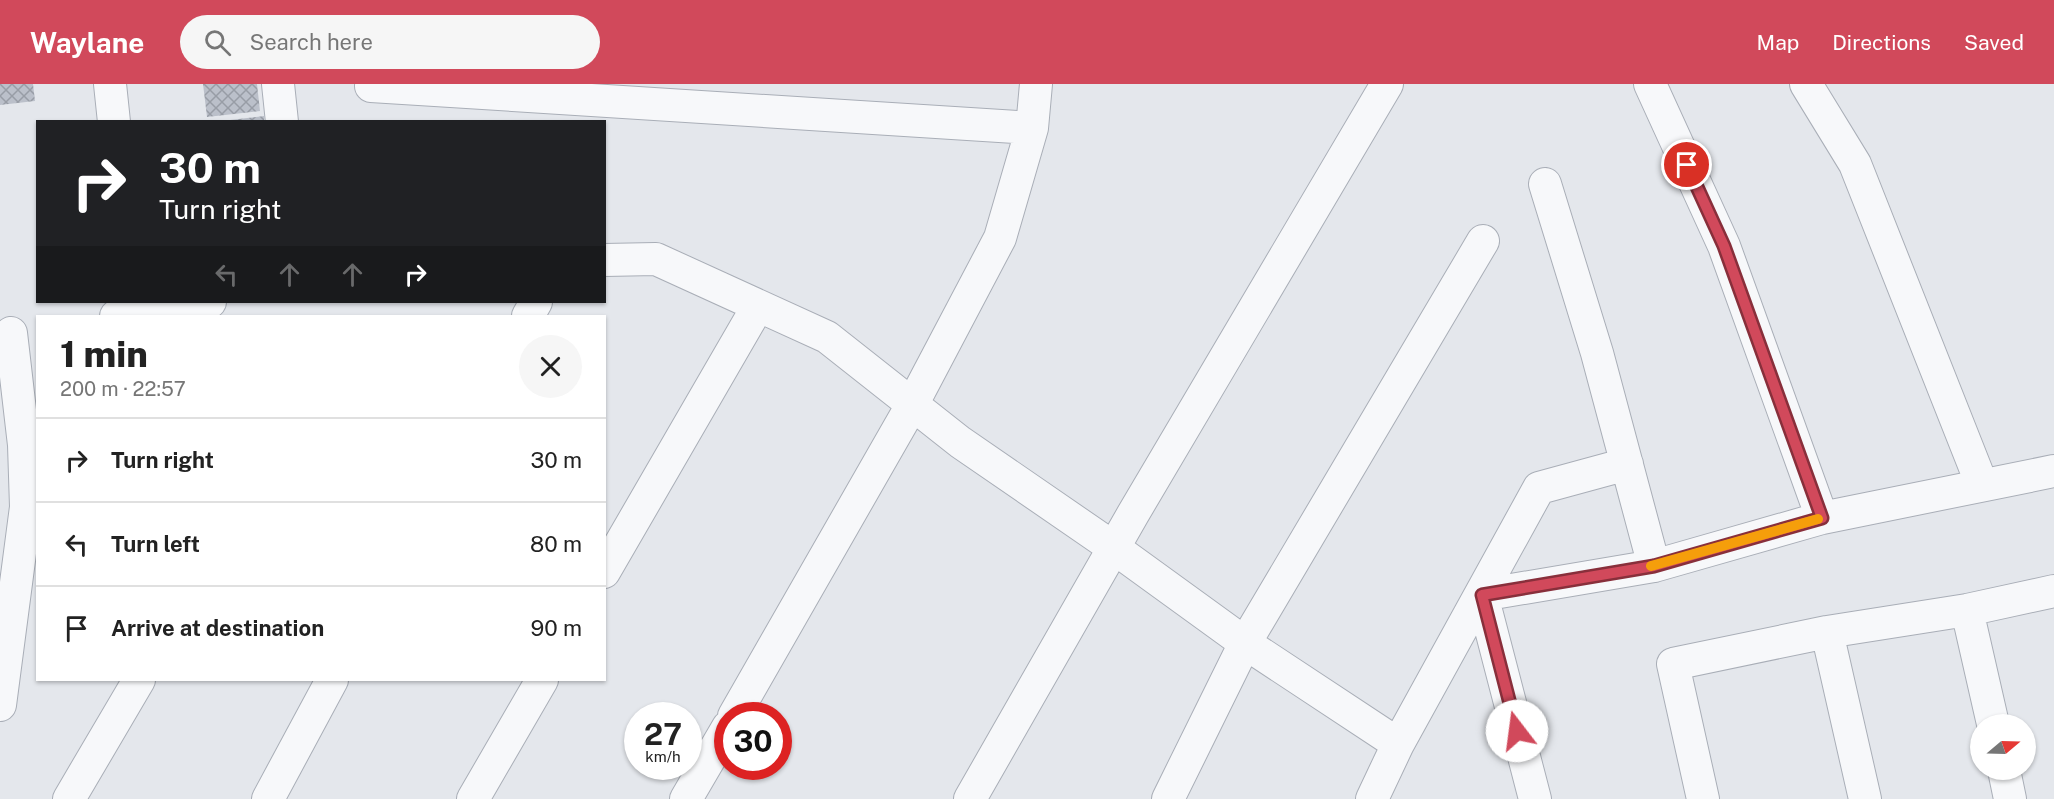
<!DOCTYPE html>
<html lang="en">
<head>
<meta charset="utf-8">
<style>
	:root { --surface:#fff; --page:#f6f6f6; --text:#222; --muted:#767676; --line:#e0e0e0; --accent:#d1495b }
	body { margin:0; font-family:"Public Sans",sans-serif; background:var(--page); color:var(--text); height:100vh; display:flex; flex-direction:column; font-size:22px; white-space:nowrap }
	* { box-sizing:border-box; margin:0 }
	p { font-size:20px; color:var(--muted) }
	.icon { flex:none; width:33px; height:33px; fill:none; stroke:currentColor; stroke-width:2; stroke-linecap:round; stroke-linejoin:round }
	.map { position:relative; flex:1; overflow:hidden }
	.details { position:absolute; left:36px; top:231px; width:570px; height:366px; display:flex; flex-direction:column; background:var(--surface); border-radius:0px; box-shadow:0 2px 4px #0004 }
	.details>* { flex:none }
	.hud { position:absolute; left:36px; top:36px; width:570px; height:183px; border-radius:0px; box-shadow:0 2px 4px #0004; background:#202124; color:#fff; overflow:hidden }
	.needle { width:39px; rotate:71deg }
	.fabs { position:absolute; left:1970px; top:630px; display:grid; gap:12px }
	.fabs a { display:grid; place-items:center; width:66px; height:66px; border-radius:50%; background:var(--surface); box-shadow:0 2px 4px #0004; font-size:30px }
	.speed { position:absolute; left:624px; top:618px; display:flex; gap:12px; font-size:30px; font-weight:700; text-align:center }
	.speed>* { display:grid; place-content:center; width:78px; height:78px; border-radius:50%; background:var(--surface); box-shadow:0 2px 4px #0004; line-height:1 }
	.speed small { font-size:15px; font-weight:400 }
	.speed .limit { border:9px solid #d22; background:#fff; color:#111 }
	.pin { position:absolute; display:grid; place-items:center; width:51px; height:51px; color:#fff; margin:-26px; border:3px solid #fff; border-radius:50%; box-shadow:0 2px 6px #0007 }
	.me { position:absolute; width:66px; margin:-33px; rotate:345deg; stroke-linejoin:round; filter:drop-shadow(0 0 4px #0008) }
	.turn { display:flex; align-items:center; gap:21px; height:126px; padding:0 24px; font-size:27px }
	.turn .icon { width:78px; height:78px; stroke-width:2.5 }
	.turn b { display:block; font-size:42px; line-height:51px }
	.lanes { display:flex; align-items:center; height:57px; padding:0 24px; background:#0003; justify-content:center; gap:30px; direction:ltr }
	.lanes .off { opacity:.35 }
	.round { display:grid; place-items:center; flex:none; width:63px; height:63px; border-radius:32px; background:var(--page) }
	.head { display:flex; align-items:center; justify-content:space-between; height:102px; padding:0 24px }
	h1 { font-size:36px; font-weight:800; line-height:45px }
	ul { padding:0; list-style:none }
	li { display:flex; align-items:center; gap:18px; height:84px; padding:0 24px; border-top:2px solid var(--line) }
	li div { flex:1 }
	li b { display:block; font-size:22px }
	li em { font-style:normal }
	header { display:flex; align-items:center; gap:36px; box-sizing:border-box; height:84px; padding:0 30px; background:var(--accent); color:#fff }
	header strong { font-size:28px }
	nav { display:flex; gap:33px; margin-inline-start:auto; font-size:21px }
	.search { width:420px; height:54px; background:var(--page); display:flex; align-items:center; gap:15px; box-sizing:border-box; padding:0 21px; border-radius:33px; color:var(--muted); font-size:22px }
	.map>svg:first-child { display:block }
	.building { fill:url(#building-cross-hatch) }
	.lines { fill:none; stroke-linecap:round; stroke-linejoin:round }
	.minor-casing { stroke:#a9aeb7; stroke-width:34 }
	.minor { stroke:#f7f8fa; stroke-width:32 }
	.route-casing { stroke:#882f3b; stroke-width:15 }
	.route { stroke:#d1495b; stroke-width:10 }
	.slow { stroke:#f59e0b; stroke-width:10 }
</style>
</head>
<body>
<header>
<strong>Waylane</strong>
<div class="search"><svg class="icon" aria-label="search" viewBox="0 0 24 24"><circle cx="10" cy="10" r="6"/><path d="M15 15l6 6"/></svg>Search here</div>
<nav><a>Map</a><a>Directions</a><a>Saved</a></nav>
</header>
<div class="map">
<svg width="2054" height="715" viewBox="0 0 2054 715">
	<defs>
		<pattern id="building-cross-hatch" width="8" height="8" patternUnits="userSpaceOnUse" patternTransform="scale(1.5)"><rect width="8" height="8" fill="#bbc0ca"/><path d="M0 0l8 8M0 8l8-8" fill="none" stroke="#989da6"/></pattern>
	</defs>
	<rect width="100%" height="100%" fill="#e4e7ec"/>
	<path class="building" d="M0 0H33L35 17 0 21Z
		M203 0H257L260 27 207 33Z
		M264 32V38H230V36Z"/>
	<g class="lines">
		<defs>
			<path id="minor" d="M110 0 114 38
				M278 0 282 38
				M1650 0 1724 162 1822 434
				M1806 0 1855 80 1982 401
				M371 2 1032 44
				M1545 100 1597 269 1654 482
				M604 176 656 175 827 253 960 358 1114 464 1245 559 1398 660
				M116 232 210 218
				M528 232 536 218
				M604 488 758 222
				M1967 526 1993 640
				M1827 548 1865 715
				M0 621 26 423 24 361 11 249
				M734 632 912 321 1000 154 1032 44 1036 0
				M2004 686 2010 715
				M69 715 139 596
				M268 715 332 596
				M473 715 542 596
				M686 715 728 643
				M970 715 1133 430 1387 0
				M1168 715 1245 559 1483 157
				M1372 715 1398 660 1539 404 1627 380
				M1535 715 1482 511 1654 482 1822 434 2054 387
				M1703 715 1673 580 1827 548 1967 526 2054 507"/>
		</defs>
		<use href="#minor" class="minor-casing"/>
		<use href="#minor" class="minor"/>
	</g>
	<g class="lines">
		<defs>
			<path id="route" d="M1517 647 1482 511 1654 482 1822 434 1724 162 1687 81"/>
		</defs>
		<use href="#route" class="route-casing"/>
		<use href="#route" class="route"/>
		<path class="slow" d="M1651 482 1818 435"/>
	</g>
</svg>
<div class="fabs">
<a><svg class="needle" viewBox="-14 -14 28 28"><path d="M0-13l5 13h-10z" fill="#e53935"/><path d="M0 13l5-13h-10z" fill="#767676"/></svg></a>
</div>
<div class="speed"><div>27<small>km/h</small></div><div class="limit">30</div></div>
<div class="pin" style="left:1687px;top:81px;background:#d93025"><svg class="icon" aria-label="arrive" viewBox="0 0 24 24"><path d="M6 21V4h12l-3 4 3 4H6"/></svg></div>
<svg class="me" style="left:1517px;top:647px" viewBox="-20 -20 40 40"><circle r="19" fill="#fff"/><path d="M0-13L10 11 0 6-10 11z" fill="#d1495b"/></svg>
<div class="hud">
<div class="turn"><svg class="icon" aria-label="right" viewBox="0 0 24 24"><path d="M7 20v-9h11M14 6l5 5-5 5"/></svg><div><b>30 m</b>Turn right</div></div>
<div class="lanes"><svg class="icon off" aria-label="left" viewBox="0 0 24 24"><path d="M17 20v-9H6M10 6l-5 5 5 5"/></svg><svg class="icon off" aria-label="ahead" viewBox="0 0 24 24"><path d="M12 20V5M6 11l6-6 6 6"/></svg><svg class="icon off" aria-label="ahead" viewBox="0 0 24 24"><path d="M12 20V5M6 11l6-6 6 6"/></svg><svg class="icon" aria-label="right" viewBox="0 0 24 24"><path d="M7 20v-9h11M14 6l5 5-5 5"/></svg></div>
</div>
<section class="details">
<div class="head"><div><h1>1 min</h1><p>200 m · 22:57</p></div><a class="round"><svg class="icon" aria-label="close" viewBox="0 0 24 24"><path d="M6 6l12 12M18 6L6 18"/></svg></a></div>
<ul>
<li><svg class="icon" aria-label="right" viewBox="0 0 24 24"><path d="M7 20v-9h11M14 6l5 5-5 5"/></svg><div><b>Turn right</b></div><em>30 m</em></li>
<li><svg class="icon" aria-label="left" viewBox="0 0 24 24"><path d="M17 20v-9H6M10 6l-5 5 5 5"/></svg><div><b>Turn left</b></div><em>80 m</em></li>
<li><svg class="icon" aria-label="arrive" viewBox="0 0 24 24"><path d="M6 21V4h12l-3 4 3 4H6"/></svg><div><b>Arrive at destination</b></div><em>90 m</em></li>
</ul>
</section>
</div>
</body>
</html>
